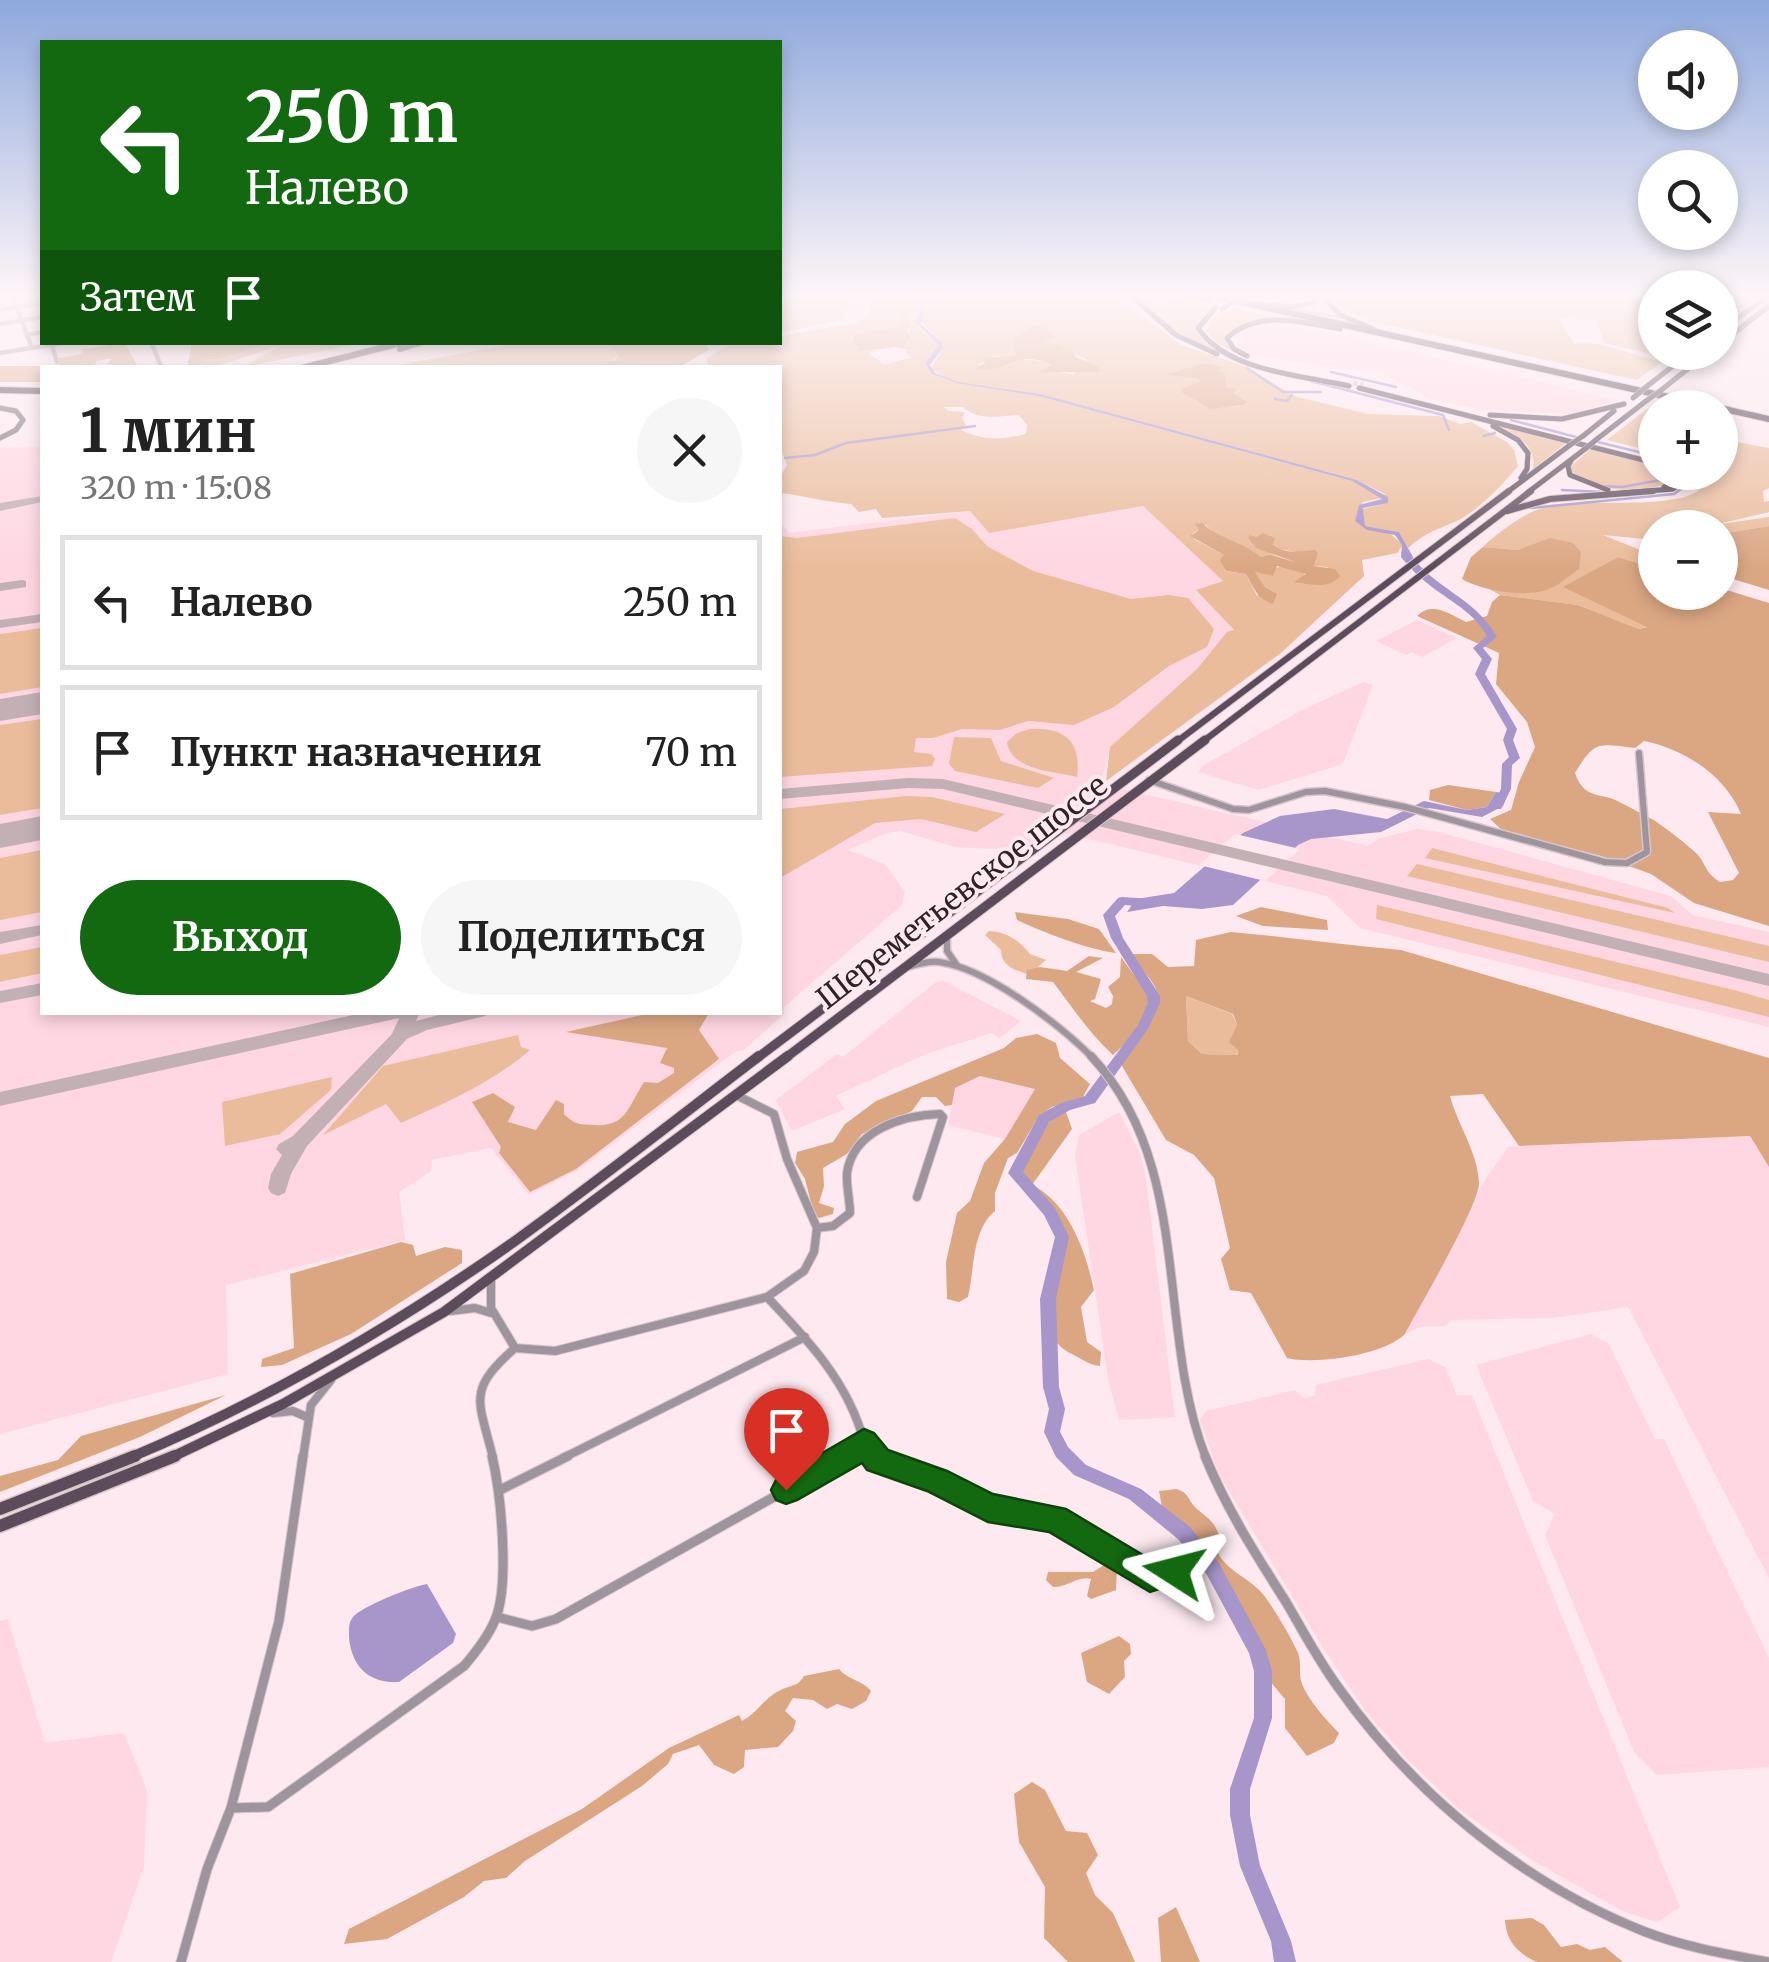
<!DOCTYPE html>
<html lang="ru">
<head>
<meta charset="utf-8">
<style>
	:root { --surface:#fff; --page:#f6f6f6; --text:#222; --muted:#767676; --line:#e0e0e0; --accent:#136910 }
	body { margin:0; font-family:Merriweather,serif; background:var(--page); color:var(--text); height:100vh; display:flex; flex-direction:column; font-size:38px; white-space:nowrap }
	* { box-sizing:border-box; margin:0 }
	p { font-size:32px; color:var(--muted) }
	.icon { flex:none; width:55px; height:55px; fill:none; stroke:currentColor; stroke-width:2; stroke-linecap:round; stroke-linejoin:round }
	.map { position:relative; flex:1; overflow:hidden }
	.drawer { position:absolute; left:40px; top:365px; width:742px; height:650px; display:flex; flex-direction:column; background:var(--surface); border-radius:0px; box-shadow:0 5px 15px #0003 }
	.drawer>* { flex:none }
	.banner { position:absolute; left:40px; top:40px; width:742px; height:305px; border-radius:0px; box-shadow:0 5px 15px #0003; background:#136910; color:#fff; overflow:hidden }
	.controls { position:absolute; left:1638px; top:30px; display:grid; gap:20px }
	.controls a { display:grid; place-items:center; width:100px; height:100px; border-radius:50%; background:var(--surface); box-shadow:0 5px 15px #0003; font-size:50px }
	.pin { position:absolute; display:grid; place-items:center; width:85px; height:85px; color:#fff; margin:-102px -42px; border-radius:50% 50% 50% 0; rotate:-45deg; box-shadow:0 0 10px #0007 }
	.pin .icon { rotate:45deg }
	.me { position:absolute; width:110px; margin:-55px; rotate:279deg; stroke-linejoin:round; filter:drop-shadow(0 0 8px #0008) }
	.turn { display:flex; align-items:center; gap:35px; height:210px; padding:0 40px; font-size:45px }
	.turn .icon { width:130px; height:130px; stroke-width:2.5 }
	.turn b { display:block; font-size:70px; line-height:85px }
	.then { display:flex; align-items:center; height:95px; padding:0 40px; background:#0003; gap:20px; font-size:38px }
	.round { display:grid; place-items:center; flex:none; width:105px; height:105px; border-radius:52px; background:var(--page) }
	.headline { display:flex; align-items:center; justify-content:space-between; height:170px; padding:0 40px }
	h1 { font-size:60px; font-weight:700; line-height:75px }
	.button { display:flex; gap:20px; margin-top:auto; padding:20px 40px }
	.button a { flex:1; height:115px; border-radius:60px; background:var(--accent); color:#fff; font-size:40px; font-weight:700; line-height:115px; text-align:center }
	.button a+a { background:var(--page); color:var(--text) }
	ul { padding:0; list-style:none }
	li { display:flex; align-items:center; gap:30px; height:135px; margin:0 20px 15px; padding:0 20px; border:5px solid var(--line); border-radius:0px }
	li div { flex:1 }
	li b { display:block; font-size:38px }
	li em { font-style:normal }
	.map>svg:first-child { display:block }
	.built { fill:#ffd7e2 }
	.green { fill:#eabc9b; fill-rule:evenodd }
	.forest { fill:#dba783; fill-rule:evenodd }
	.water { fill:#a895c9 }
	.pier { fill:#fde9ef }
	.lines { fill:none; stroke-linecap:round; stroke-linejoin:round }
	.stream { stroke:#a895c9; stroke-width:2.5 }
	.river { fill:#a895c9; fill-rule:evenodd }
	.taxiway { fill:#c2b0b5; fill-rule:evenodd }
	.runway { fill:#c2b0b5; fill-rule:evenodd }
	.primary-tunnel { stroke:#d4c1c7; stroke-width:5; stroke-dasharray:5 2.5; stroke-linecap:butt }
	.street-far3-casing { stroke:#d8c5cb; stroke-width:5 }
	.street-far2-casing { stroke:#d8c5cb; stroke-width:9 }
	.street-far1-casing { stroke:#d8c5cb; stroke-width:10 }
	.street-casing { stroke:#d8c5cb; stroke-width:11 }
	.secondary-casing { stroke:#d8c5cb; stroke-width:6 }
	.primary-far4-casing { stroke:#d8c5cb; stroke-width:6 }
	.primary-far3-casing { stroke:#d8c5cb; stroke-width:8 }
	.primary-far2-casing { stroke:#d8c5cb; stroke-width:11 }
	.primary-far1-casing { stroke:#d8c5cb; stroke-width:12 }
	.primary-casing { stroke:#d8c5cb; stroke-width:15 }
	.highway-casing { stroke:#d8c5cb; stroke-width:8 }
	.street-far3 { stroke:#9e949d; stroke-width:4 }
	.street-far2 { stroke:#9e949d; stroke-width:6 }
	.street-far1 { stroke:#9e949d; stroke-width:8 }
	.street { stroke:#9e949d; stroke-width:9 }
	.secondary { stroke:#776975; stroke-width:5 }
	.primary-far4 { stroke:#5c4b5a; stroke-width:5 }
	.primary-far3 { stroke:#5c4b5a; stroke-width:6 }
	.primary-far2 { stroke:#5c4b5a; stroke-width:9 }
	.primary-far1 { stroke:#5c4b5a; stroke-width:10 }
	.primary { stroke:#5c4b5a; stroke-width:12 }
	.highway { stroke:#443242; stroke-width:6 }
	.primary-bridge-casing { stroke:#d8c5cb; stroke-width:6; stroke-linecap:butt }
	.primary-bridge { stroke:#5c4b5a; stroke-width:5 }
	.route { fill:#136910; stroke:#0c440a; stroke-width:2.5 }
	.labels { text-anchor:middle; stroke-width:8; stroke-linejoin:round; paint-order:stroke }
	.street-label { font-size:30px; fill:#2e2326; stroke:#fde9ef }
</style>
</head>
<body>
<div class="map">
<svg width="1769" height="1962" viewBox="0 0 1769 1962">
	<rect width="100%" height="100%" fill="#fde9ef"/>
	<path class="built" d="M1260 325H1283L1339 335 1617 400 1572 414 1484 410 1431 399 1383 374 1255 356 1237 345V336L1242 329Z
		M42 446V1012H780V521L789 533 970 511 1049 523 1143 506 1223 581 1197 591 1234 631 1227 632 1197 669 1110 747 1101 784 1368 846 1377 839 1417 829 1439 832 1671 896 1693 915 1769 932V1027L1360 928 1327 896 1051 830 1028 844 994 849 956 847 900 831 886 833 848 850 885 864 905 892 902 905 784 1007V1014L744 1050 736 1051 578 1170 529 1195 491 1148 432 1160 431 1171 399 1192 405 1240 226 1285 228 1374 0 1434V448Z
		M1417 620 1457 638 1422 657 1411 652 1406 655 1376 641Z
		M1363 682 1373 685 1343 764 1259 790 1198 772 1204 765 1302 710Z
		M944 981 1021 1021 1000 1038 991 1033 923 1055 836 1096 845 1109 792 1131 776 1100 837 1054 843 1057 936 982Z
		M980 1076 1035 1089 1005 1139 948 1125 955 1088Z
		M1119 1112 1141 1155 1146 1179 1175 1417 1119 1420 1108 1379 1075 1155 1079 1135Z
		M1750 1136 1769 1167V1578L1628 1307 1553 1318 1451 1320 1446 1326 1420 1327 1405 1334 1480 1188 1508 1147Z
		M1591 1334 1609 1344 1655 1439H1664L1769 1658V1767L1657 1775 1634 1752 1545 1535 1555 1514 1533 1501 1476 1365Z
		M1428 1359 1445 1367 1457 1395H1472L1680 1907 1657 1922 1622 1911 1532 1860 1459 1809 1405 1757 1364 1709 1322 1646 1218 1473 1200 1420 1206 1411 1295 1390 1304 1398 1315 1396 1316 1385Z
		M8 1619 45 1743 124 1733 147 1791 144 1867 111 1962H0V1621Z"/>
	<path class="green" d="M780 294H846L850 304 841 320 780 333Z
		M871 294H899L892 303 901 317 898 328C884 336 868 330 852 336V342L859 348 858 352 883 350 868 353 884 364 912 358 904 350 921 352 903 347 912 324 906 317 914 308 908 301 916 294H925C924 302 916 312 916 319 915 328 933 338 939 345L925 363 932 374 952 382 931 369 943 348 942 342 919 320 930 294H1112L1181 345 1247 367 1294 396 1368 414 1439 416 1460 424 1471 422 1507 442 1514 450 1518 466C1502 486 1474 515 1450 524 1432 531 1423 535 1408 548L1399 532 1365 526 1363 509 1383 504 1385 494 1357 480 1041 394 983 386 1038 396 1352 481 1382 498 1363 502 1358 512 1367 530 1387 531 1403 545 1397 553 1362 560 1364 576 1281 653 1106 781 1110 747 1197 669 1227 632 1234 630 1196 590 1223 581 1143 506 989 533 970 511 882 518 876 509 859 512 851 504C825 502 807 496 780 493V477L787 465 780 447V368L709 367 706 359 728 345 780 342V336L856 323 869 314ZM1033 329 1054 337 1042 342 1086 359 1073 375 1048 369 1051 365C1025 353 1007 365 978 365L994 356 1016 355 1018 335ZM1204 363C1222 372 1226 393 1246 400L1244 405C1220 409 1197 410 1183 388L1200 382 1198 378 1167 375ZM944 407H963C978 421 999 416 1019 415L1027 425 1026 434C1002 440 983 441 961 430L966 425 962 418 965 412 948 411ZM1206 525C1221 542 1243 542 1260 557L1270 556 1296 563 1274 555 1248 538 1262 536 1280 549 1317 556 1314 566 1328 567 1316 585 1300 578H1306L1303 571 1284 566 1255 572 1266 588 1257 596 1246 574 1225 571 1224 555 1194 539 1192 534Z
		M1133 294H1170L1169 299 1159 297 1153 303 1165 306 1179 297 1215 304 1198 321 1196 331 1206 344 1232 357 1179 335Z
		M1331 294H1655V352L1682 353 1673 359 1604 343 1597 320 1558 318 1574 343 1599 344 1662 362 1637 380 1370 321 1343 309Z
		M1233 308 1296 322C1272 322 1246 318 1227 334L1226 342 1241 355 1217 343 1207 331 1211 319Z
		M271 343H362L243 367 279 347C253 352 225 367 199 368L202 360 219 359Z
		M518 343H613L611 344 619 354 608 364 586 367 383 368Z
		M1647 409 1655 410V452L1607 440Z
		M1484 420 1655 464V472L1670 473 1672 478C1653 498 1589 491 1571 471V466L1591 449 1566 443 1533 469C1538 441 1506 429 1484 420Z
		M1720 439 1769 448V488L1763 491 1764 502 1769 501V512L1714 525 1769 517V526L1720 534V528H1655V540L1603 535 1655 556V568L1618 557 1565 587 1649 626 1639 629 1578 605 1500 595 1485 587 1532 593 1531 548 1518 550 1483 547C1496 534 1518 518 1534 511 1576 494 1676 514 1703 487L1704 479 1699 473 1720 472Z
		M955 518 972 529 987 546 1033 571 1131 599 1169 595 1188 598 1214 629 1207 647 1169 666 1114 707 1074 725 1028 721 1000 730 962 729 933 738H916L914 752 931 754 935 758 932 766 780 777V536L797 538Z
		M42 628V687L0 694V634Z
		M42 719V808L0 815V725Z
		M1030 729C1064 727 1082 741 1077 777 1054 771 1011 771 1007 742L1017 733Z
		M954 737 991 738 1001 761 1054 778 1038 788 955 771 949 764Z
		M906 796 932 797 1005 814 976 832 921 819 875 823 780 878V809Z
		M1432 848 1668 908 1675 913 1425 858Z
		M42 850V912L0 920V858Z
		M1417 864 1769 946V962L1407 876Z
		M1377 905 1734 990 1769 1000V1017L1376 919Z
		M989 931C1006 931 1021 942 1030 954L1046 960 1029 975C1015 970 1001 966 1001 950L985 935Z
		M42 947V973L0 982V955Z
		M1186 996 1232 1014 1237 1024 1231 1038 1240 1051 1236 1055 1202 1054 1188 1041Z
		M518 1035 521 1047 530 1050C492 1083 447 1102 401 1123L386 1104 323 1135 383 1066Z
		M332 1077 331 1090 280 1134 225 1146 222 1102Z"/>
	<path class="forest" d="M899 294 917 295 908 301 914 308 906 317 912 324 907 331 910 337 903 347 922 352 895 347 857 352 859 348 852 342 854 334 898 328 901 317 892 303Z
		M1034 325 1045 326 1055 337 1043 342 1071 349 1076 357 1099 367V372H1039L1051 365C1017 348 1010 373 977 369L985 362 983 358 1015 355 1014 339Z
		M125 343 138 367H97L119 366 107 364 112 358 96 361 95 367 42 368V382H0V366H60L58 358 83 354 82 349Z
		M192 343V342L271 343 219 359 202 360 199 367H187Z
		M706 343 709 350 679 367H586L615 360 619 354 610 346 614 343Z
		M1204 363 1224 367 1218 370 1225 374 1227 387 1238 389 1233 393 1247 401 1244 405 1210 409 1181 392 1183 388 1200 382 1198 378 1165 375Z
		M1202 523C1221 540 1242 541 1261 557L1270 555 1295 562 1256 548 1248 538 1250 535 1256 537 1263 533 1275 538 1273 544C1285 555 1301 551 1315 550L1318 553 1314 566 1335 569 1340 576C1328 590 1311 584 1294 582L1306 574 1277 566 1273 576 1255 572 1266 588 1277 594 1273 604C1257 599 1254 588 1246 574L1226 571 1220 560 1224 555 1190 536 1199 530 1195 524Z
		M1769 526V590L1720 575V534Z
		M1550 538 1573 543 1581 552 1579 569C1570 575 1561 584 1551 588 1529 599 1482 591 1462 579L1471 557 1483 547 1518 550Z
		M1618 557 1655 568V592H1720V588L1769 603V926L1694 903 1651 874 1601 856 1503 831 1490 819 1511 810 1519 782 1535 747 1527 722 1496 684 1499 653 1417 616C1433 601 1449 614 1466 622L1487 616 1492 602 1500 595 1578 605 1639 629 1647 627 1563 587ZM1644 741C1684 749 1725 775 1741 814L1708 812 1739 873 1733 880 1720 882C1703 871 1707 864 1696 853 1688 845 1662 825 1652 819 1644 815 1617 800 1610 798 1592 794 1582 793 1575 773 1595 740 1598 744 1635 748Z
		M1448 785 1496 792 1487 807 1467 810 1429 800 1430 790Z
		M1261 907 1327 920 1328 930 1263 926 1236 916Z
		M1015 912 1068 919 1099 929 1116 953C1090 950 1042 932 1017 920Z
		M1231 932C1288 937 1344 945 1401 950L1769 1058V1167L1750 1136 1519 1146 1483 1094 1450 1096C1458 1126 1477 1150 1479 1182 1481 1202 1418 1309 1405 1334 1385 1355 1315 1365 1287 1358L1251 1293 1230 1290 1221 1259 1230 1248 1214 1178 1194 1155 1166 1140 1119 1061C1135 1049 1165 1007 1155 987 1149 975 1137 966 1133 954H1152L1168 967 1194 966 1196 940ZM1186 996 1233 1014 1237 1024 1229 1042 1239 1051 1237 1055 1202 1054 1188 1041Z
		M1089 956 1103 958 1076 972 1101 979 1095 999 1090 1001 1106 1008 1112 1004 1113 996 1108 987 1120 977 1121 957 1152 1000 1131 1038 1113 1055C1089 1033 1073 1008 1053 982L1026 979 1027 970 1040 967 1067 971Z
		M651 1013H709L699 1030 719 1059 576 1169 530 1192 499 1153 501 1147 472 1102 493 1093 515 1107 508 1122 536 1130 556 1100 564 1104V1114C575 1125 579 1124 593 1125 626 1127 627 1109 644 1082L658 1083 674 1073V1068L660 1063 667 1048 566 1032Z
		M1037 1034 1056 1043 1060 1058 1090 1084 1083 1097 1052 1107 1039 1116 1017 1153 1008 1158 995 1193V1211C971 1231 975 1269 968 1297L959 1302 947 1299 946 1262 957 1213 970 1201 984 1163 1005 1139 1035 1089 980 1076 955 1088 952 1105 945 1106 936 1097H922L912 1111 862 1134 847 1154 823 1168 824 1186 819 1203 834 1208 833 1214 819 1218 814 1214 805 1179 795 1163 797 1152 833 1142 845 1124 876 1101 1004 1048 1016 1038Z
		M1065 1109 1072 1129 1032 1185C1069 1203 1086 1252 1094 1290L1081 1307 1087 1342 1101 1352 1100 1366C1089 1365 1082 1359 1072 1354 1022 1330 1073 1273 1063 1234 1055 1206 1018 1189 1020 1164L1031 1155 1036 1133Z
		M401 1242 413 1245 416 1256 445 1247 462 1250V1263L351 1334 282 1365 261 1367 262 1359 294 1348 290 1274Z
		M226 1395 140 1437 0 1492V1476L58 1460 81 1436Z
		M1177 1489C1190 1494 1187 1499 1196 1508 1207 1518 1213 1519 1219 1535L1214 1542C1220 1571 1251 1576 1266 1598 1277 1614 1290 1635 1298 1653 1302 1663 1298 1674 1302 1684 1309 1701 1326 1720 1339 1733L1334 1743 1307 1756 1285 1728V1699L1269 1680 1257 1637 1224 1573 1195 1538 1162 1507 1159 1491Z
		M1109 1562 1117 1567 1116 1590 1091 1599 1087 1596 1091 1579C1078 1575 1069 1587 1053 1587L1046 1580 1048 1572H1093Z
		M1119 1636 1130 1644 1131 1654 1124 1661 1125 1677 1109 1694 1087 1682 1081 1653Z
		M839 1669C849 1681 861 1679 871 1691L866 1701 852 1709 837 1704 827 1709 813 1700 793 1698 785 1711 796 1721 793 1731 778 1747 745 1750 744 1767 734 1774 714 1765 699 1745 673 1754 668 1764 642 1786 525 1861 506 1878 484 1881 464 1897 387 1939 344 1944 349 1929 582 1809 669 1748 739 1715 742 1721C758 1713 765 1696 783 1689 794 1684 797 1687 804 1676Z
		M1032 1782 1045 1790 1066 1831 1087 1833 1098 1855 1086 1873 1095 1895 1113 1913 1135 1962H1068L1044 1938 1045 1887 1019 1842 1014 1794Z
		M1176 1907 1200 1962H1161L1158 1918Z
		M1532 1918 1544 1925 1561 1947 1577 1944 1590 1950 1605 1947 1623 1962H1537C1518 1954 1506 1941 1505 1920Z"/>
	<path class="water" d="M925 294H930V299L920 324 942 342 943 348 930 365 935 373 958 382 1041 394 1357 480 1388 497V503L1363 508 1365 526 1399 532 1413 557 1406 563 1401 557 1402 545 1395 535 1367 530 1355 521 1359 505 1382 499 1352 481 1038 396 956 383 932 374 925 363 939 345 915 322Z
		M1496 792 1508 794 1503 806 1482 817 1429 808 1381 832 1311 839 1298 845 1233 905 1202 909 1163 906 1127 912 1136 899 1174 893 1243 833 1280 816 1334 809 1387 819 1424 801 1467 810 1487 807Z
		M427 1584 456 1634 453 1643 399 1682C368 1684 351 1665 349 1637 349 1629 348 1621 355 1615 368 1604 411 1587 427 1584Z"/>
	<path class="pier" d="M1235 834 1300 849 1265 881 1199 865Z"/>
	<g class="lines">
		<path class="stream" d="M1166 294 1170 295
			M1243 298 1265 302
			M1291 309 1338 317
			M1247 368 1283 392H1321
			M1331 372 1396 387
			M1311 381 1443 415 1449 430
			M1275 399 1287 401 1292 395
			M1511 420 1576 437
			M1484 436 1495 433
			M1598 442 1655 456
			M785 458 815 455 846 443 975 426
			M1602 486 1622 487 1667 479 1666 472
			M1562 490 1603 492
			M1531 508 1674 494 1690 483 1688 472"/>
		<path class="river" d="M1402 551H1408C1434 590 1473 595 1497 637L1483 648 1492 659 1485 674 1517 729 1513 740 1520 758 1512 765 1511 789 1501 809H1493L1492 807 1501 789 1502 764 1509 757 1503 740 1507 729 1475 674 1482 659 1473 648 1487 636C1471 608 1444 599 1421 578 1412 571 1407 562 1401 553Z
			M1122 897 1153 899 1159 903 1153 907 1125 905 1115 916 1123 938 1160 996V1003L1148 1029 1095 1103 1070 1110 1049 1122 1023 1172 1055 1208 1069 1237 1056 1299 1059 1387 1065 1409 1060 1432 1068 1447 1086 1465 1141 1489 1190 1527 1219 1563 1266 1650 1272 1671V1718L1250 1789V1815L1260 1866 1291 1941 1296 1962H1274L1271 1941 1240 1866 1230 1815V1789L1254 1718V1671L1249 1653 1207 1575 1178 1539 1129 1499 1074 1475 1056 1457 1044 1432 1049 1409 1043 1387 1040 1299 1055 1237 1044 1215 1008 1173 1039 1115 1061 1103 1085 1096 1138 1025 1148 1003 1147 996 1111 938 1103 915 1118 898Z"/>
		<path class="taxiway" d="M42 496V502L0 511V503Z
			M22 580 26 581V587L0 591V583Z
			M42 614V622L0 628V620Z
			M908 778 943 779 1769 974V986L943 789 908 788 780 799V789Z
			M42 925V935L0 944V932Z
			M42 983V995L0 1003V991Z
			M367 1012H420L416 1021 450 1012H488L485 1016 427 1030 407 1039 307 1146 291 1174 285 1193 278 1196 271 1193 268 1188 271 1174 282 1155 276 1149 279 1144 293 1136 392 1034 399 1018 0 1106V1092Z"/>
		<path class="runway" d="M42 692V714L0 721V699Z
			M42 816V840L0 848V824Z"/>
		<path class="primary-tunnel" d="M1353 383 1363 385"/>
		<defs>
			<path id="street-far3" d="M12 294 32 348
				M0 310 42 303
				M0 324 42 317
				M26 335 42 332
				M151 342 161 366
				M52 345 57 362
				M0 353 68 342"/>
			<path id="street-far2" d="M1149 780 1233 809 1249 810 1306 792 1325 791 1405 807 1605 862 1627 863 1647 852 1639 753
				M947 938V951L956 964
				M908 967C918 964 929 961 939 962 987 968 1060 1025 1094 1059"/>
			<path id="street-far1" d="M1091 1056C1194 1165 1155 1328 1206 1458
				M736 1095 774 1114 787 1159 817 1228 833 1226 850 1213C850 1200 846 1186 847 1173 853 1130 903 1115 940 1114L943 1117 917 1197
				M491 1280V1308L515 1348
				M767 1297C808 1340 849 1383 864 1442L843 1458
				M450 1311 475 1308 491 1313
				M515 1348 555 1351 767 1297 804 1271 814 1252 817 1228
				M273 1413 293 1411 309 1418
				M864 1442 877 1458
				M303 1458 311 1405 331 1380
				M493 1458C479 1400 466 1391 515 1348
				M563 1458 805 1337"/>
			<path id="street" d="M875 1456 936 1480 988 1508 1055 1519 1150 1576 1190 1562
				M1205 1456C1226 1508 1256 1555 1286 1602 1303 1631 1318 1660 1338 1687 1413 1793 1522 1883 1643 1931 1684 1947 1726 1954 1769 1962
				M500 1490 568 1456
				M497 1617 532 1626 556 1619 847 1456
				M231 1808 268 1807 464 1666C476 1652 488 1637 495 1620 510 1586 501 1493 492 1456
				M181 1962 207 1869 231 1808 279 1621 303 1456"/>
			<path id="secondary" d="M0 408 16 411 23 420 16 430 0 438"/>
			<path id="primary-far4" d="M1129 294 1176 335 1217 354
				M1321 294 1340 315 1373 329
				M1262 304 1292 307 1314 302 1315 294
				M1216 307 1198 328C1227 372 1302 375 1349 386
				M1720 331 1769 295
				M1720 344 1769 306
				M1247 356 1234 349 1227 338C1258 309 1303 322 1340 329
				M1646 387 1691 352
				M1359 388 1655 463
				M1660 391 1709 352
				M1490 415 1562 419 1624 404
				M1493 426 1518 440 1528 453 1527 469 1521 478
				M1583 436 1614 411
				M1597 439 1646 401
				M1572 459 1568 466 1570 475 1608 490
				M1664 487 1675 481 1673 472
				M1506 493 1570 445
				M1527 493 1585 449
				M1622 493 1673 489 1683 482 1681 472"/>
			<path id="primary-far3" d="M1507 511 1550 499 1653 491
				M1175 743 1509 491
				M1201 743 1531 491"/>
			<path id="primary-far2" d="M756 1059 1178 740
				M784 1059 1205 740"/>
			<path id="primary-far1" d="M129 1458C263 1402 396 1325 515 1241 598 1181 678 1118 759 1056
				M170 1458 283 1404 444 1312 788 1056"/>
			<path id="primary" d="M0 1509 135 1456
				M0 1526 175 1456"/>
			<path id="highway" d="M1184 294 1208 299
				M1205 294 1718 408
				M400 349 422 342
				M302 368 405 342
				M0 390 42 391
				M1720 408 1769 419"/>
		</defs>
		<use href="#street-far3" class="street-far3-casing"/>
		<use href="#street-far2" class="street-far2-casing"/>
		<use href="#street-far1" class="street-far1-casing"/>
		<use href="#street" class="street-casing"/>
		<use href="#secondary" class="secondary-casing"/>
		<use href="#primary-far4" class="primary-far4-casing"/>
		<use href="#primary-far3" class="primary-far3-casing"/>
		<use href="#primary-far2" class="primary-far2-casing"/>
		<use href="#primary-far1" class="primary-far1-casing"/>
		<use href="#primary" class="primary-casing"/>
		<use href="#highway" class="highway-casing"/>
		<use href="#street-far3" class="street-far3"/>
		<use href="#street-far2" class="street-far2"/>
		<use href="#street-far1" class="street-far1"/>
		<use href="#street" class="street"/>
		<use href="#secondary" class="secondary"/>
		<use href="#primary-far4" class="primary-far4"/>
		<use href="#primary-far3" class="primary-far3"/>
		<use href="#primary-far2" class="primary-far2"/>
		<use href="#primary-far1" class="primary-far1"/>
		<use href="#primary" class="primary"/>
		<use href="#highway" class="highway"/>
		<defs>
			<path id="primary-bridge" d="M1222 309 1243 295
				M1633 398 1646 387
				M1646 401 1660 391
				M1570 445 1583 436
				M1585 449 1597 439"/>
		</defs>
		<use href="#primary-bridge" class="primary-bridge-casing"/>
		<use href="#primary-bridge" class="primary-bridge"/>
	</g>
	<linearGradient id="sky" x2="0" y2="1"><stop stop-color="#8ea8dc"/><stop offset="0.52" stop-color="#fef5f8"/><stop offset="1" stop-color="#fef5f8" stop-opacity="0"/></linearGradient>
	<rect width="1769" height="569" fill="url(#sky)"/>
	<path class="route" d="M864 1429 874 1433 888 1450 947 1471 993 1494 1066 1509 1153 1561 1174 1556 1185 1560 1190 1571 1185 1581 1150 1592 1049 1532 988 1522 927 1491 867 1470 862 1463 797 1500 786 1504 776 1500 771 1490 776 1480Z"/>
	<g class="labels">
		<g class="street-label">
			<text transform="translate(962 892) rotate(-38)" y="10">Шереметьевское шоссе</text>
		</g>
	</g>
</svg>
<div class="controls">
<a><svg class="icon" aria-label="sound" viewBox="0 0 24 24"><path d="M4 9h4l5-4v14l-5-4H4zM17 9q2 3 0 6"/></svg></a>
<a><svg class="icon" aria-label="search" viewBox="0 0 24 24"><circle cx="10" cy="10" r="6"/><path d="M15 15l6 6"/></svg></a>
<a><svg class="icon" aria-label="layers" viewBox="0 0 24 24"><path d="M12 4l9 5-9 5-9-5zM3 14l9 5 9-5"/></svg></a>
<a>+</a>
<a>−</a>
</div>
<div class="pin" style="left:786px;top:1490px;background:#d93025"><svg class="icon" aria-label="arrive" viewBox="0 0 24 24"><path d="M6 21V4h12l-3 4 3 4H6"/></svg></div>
<svg class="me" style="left:1174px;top:1571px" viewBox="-20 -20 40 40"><path d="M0-17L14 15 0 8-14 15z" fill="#136910" stroke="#fff" stroke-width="4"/></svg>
<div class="banner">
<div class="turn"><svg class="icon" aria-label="left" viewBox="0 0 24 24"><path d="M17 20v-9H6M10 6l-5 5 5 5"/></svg><div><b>250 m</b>Налево</div></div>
<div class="then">Затем<svg class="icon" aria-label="arrive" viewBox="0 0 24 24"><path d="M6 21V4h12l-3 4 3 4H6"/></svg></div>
</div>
<section class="drawer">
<div class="headline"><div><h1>1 мин</h1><p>320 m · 15:08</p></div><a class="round"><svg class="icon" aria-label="close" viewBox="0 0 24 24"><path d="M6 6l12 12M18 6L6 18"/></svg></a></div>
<ul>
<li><svg class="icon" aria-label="left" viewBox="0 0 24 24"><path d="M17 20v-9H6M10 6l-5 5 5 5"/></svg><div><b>Налево</b></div><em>250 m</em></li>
<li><svg class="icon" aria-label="arrive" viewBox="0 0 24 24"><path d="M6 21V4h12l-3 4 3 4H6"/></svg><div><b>Пункт назначения</b></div><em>70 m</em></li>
</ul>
<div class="button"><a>Выход</a><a>Поделиться</a></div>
</section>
</div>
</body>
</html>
